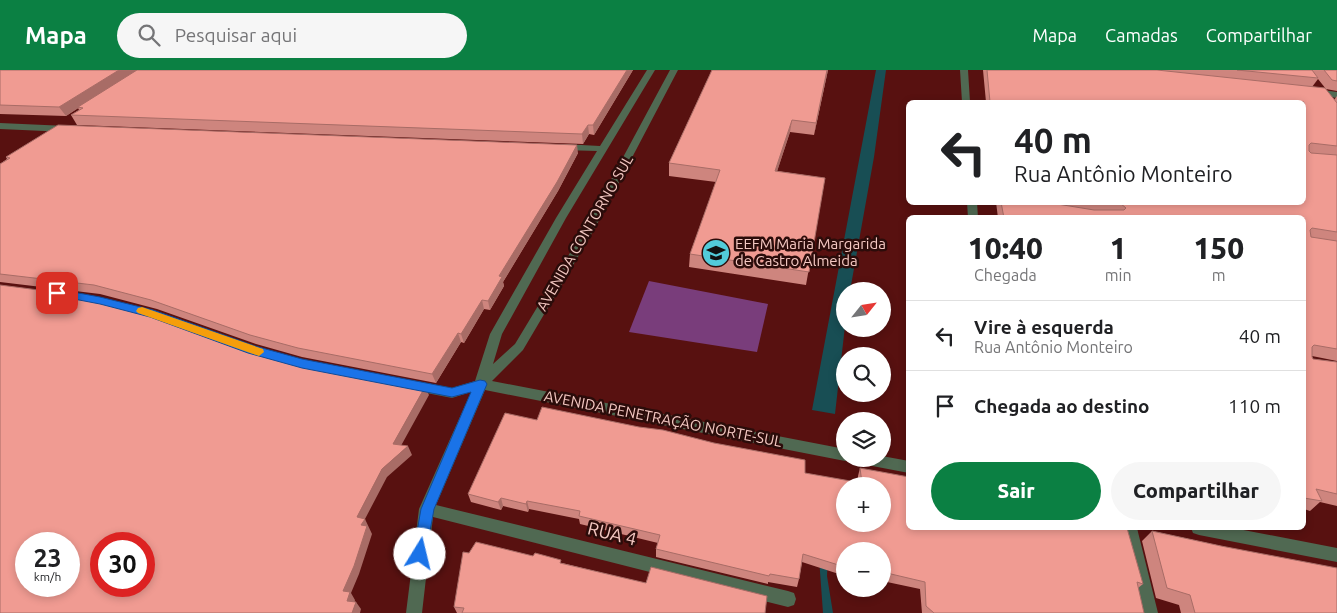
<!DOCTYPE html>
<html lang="pt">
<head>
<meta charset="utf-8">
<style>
	:root { --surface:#fff; --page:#f6f6f6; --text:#202124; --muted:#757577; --line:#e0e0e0; --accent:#0b8043 }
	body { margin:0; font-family:Ubuntu,sans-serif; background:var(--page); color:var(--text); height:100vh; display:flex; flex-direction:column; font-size:19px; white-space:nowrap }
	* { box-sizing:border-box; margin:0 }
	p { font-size:16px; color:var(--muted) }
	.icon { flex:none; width:28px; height:28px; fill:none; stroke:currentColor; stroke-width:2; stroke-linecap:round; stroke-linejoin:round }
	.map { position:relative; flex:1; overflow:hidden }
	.side { position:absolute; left:906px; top:145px; width:400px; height:315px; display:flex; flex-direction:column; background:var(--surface); border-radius:8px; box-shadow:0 2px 8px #0003 }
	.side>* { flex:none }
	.banner { position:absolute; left:906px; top:30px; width:400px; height:105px; border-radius:8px; box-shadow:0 2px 8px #0003; background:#fff; color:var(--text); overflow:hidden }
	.needle { width:32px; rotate:60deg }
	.fabs { position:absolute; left:836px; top:212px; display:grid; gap:10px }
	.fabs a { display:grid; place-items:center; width:55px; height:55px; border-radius:50%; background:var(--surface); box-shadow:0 2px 8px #0003; font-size:25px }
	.speed { position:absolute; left:15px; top:462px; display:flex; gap:10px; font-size:25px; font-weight:700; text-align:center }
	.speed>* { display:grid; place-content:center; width:65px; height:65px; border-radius:50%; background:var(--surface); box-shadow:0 2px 8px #0003; line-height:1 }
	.speed small { font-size:12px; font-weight:400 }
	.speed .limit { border:8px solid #d22; background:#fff; color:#111 }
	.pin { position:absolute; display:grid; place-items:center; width:42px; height:42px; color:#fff; margin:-21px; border-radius:10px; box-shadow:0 2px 8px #0006 }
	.me { position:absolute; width:55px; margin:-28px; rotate:9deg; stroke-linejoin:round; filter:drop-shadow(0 0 4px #0008) }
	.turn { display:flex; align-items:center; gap:18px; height:105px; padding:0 25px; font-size:22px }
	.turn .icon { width:65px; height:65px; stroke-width:2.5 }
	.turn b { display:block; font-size:35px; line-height:42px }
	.eta { display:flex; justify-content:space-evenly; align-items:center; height:85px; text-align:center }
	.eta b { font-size:30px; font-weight:800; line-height:35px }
	.button { display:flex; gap:10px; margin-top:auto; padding:10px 25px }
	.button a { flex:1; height:58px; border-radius:30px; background:var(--accent); color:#fff; font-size:20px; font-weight:800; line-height:58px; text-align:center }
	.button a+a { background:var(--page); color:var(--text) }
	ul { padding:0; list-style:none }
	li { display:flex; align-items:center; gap:15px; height:70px; padding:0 25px; border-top:1px solid var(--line) }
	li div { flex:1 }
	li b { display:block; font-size:19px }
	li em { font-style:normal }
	header { display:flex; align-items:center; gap:30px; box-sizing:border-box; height:70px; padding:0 25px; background:var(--accent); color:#fff }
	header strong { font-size:24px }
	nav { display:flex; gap:28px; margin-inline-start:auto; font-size:18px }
	.search { width:350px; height:45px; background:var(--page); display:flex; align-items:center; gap:12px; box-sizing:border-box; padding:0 18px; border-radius:28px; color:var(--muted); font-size:19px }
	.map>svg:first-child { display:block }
	.green { fill:#793d7b }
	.water { fill:#184e54 }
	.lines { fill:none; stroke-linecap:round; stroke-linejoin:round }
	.street { fill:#506952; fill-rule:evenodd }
	.wall { fill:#ce857e }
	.shaded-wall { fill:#a86c66 }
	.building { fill:#f09b92; stroke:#a86c66; fill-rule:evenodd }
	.route { fill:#1a73e8; stroke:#114b97 }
	.slow { fill:#f59e0b }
	.labels { text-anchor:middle; stroke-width:5; stroke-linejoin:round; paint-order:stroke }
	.street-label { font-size:15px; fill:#f4c8c2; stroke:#2b0c0a }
	.poi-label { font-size:15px; fill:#f4c8c2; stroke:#2b0c0a; text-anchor:start }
	.near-street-label { font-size:18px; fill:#f4c8c2; stroke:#2b0c0a }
</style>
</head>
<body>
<header>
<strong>Mapa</strong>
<div class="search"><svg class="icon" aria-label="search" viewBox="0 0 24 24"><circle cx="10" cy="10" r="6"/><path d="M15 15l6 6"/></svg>Pesquisar aqui</div>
<nav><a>Mapa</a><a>Camadas</a><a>Compartilhar</a></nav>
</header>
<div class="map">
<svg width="1337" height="543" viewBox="0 0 1337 543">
	<rect width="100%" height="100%" fill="#581110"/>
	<path class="green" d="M649 211 768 234 757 282 629 262Z"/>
	<path class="water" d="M876 0H886L874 87 850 221H845V256L835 344 812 340Z
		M817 460 828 477 827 506 833 543H823Z"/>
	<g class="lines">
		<path class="street" d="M647 0H655L566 148 502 264 493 294 515 274 585 158 670 0H678L595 158 523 280 492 311 845 379V389H850L845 391 485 320 436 435 788 521 794 523 796 529 794 535 788 537 433 447 422 543H406L419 439 471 322 452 328 411 320 406 319 404 315 406 311 411 310 452 318 475 311 490 264 556 148 597 81 562 80 557 77 562 74 600 76Z
			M960 0H968L970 32H962Z
			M1315 19 1337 22V28L1312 24V20Z
			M0 53 67 56 71 59 67 62 0 59Z
			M967 132H977L978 148H968Z
			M189 253 264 279 266 282 264 285 260 287 185 260 183 257 185 254Z
			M882 386 909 391V403L867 395 862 393 860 389H882Z
			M1121 458H1137L1158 543H1142Z
			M1191 458H1233L1337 478V492L1199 465 1193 463Z"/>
	</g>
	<path class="wall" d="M0 0H633L594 65 589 64 583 74 77 55 71 45 79 40 78 38 66 46 0 44Z
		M712 0H828L814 65 790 62 777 101 825 108 806 215 689 197 690 184 716 112 669 106V93Z
		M983 0H1337V21L1326 19 1318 9 1312 17 1334 30 1337 26V291L1312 286 1313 289 1337 292V436L1320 432 1310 441 1304 439V148H998L996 132H1304V32H986Z
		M578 83 558 121 503 212 504 216 490 240 484 239 464 273 461 272 436 313 302 287 256 274 157 239 100 224 0 212V94L7 89 6 87Z
		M860 398 908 420 1143 514 1138 518 1144 543H922L920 519 887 512 882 508V481H845V506L802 492 799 509 797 517 768 512V514L656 487V479L658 473 580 454 579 449 529 439 528 442 503 436 501 440 471 432 468 424 805 403 858 413V406Z
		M1152 461 1221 476 1337 543H1181L1179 535 1156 528 1142 471Z
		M469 483 562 493 765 543H457L454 537Z"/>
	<path class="shaded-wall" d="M119 0H138L66 46 59 37Z
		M627 0H633L594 65 593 55Z
		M827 0H828L814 65 816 53Z
		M792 50 790 62 773 114 775 101Z
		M588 55 589 64 583 74 582 64Z
		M577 75 578 83 558 121 503 212 504 216 490 240 488 231 499 206Z
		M482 230 484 239 464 273 461 264Z
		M458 263 461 272 436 313 432 304Z
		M425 317 429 325 397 383 393 374Z
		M408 376 412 385 387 407 365 449 372 464 359 504 351 523 355 530 353 538 347 531 343 521 357 447 382 399Z
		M501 428 503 436 501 440 498 432Z
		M527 431 529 439 528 442 526 434Z
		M356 532 361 539 360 543H352Z"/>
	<path class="building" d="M0 0H119L59 37 0 35Z
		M137 0H627L593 55H588L582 64 71 45 83 38 78 37Z
		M712 0H827L816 53 792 50 775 101 825 108 809 202 690 184 720 100 669 93Z
		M987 0H1157L1325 18 1337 33V76L1311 73 1309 75V81L1311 83 1337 85V162L1312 158 1310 160 1311 167 1337 171V279L1314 275 1312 277V287L1313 289 1337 292V424L1316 419 1322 431 1304 428V148H1004L1001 132H1045L1094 140H1124L1126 138 1120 133 1116 132H1304V32H990Z
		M1237 0H1312L1318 8Z
		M1324 0H1337V11L1332 10Z
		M58 55 577 75 557 112 499 206 502 207 488 231 482 230 461 264 458 263 432 304 298 278 250 265 151 230 94 215 0 204V94L10 88 6 87Z
		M0 215 93 227 143 240 242 276 297 292 425 317 393 374 408 376 382 399 357 447 365 449 361 455 367 456 354 496 343 521 350 522 347 531 356 532 352 543H0ZM26 474H69V516H26ZM101 474H144V516H101Z
		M542 337 639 357 663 360 714 373 805 390V403L862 413 860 398 909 407 908 420H909V458H1127L1143 514 1137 512 1144 543H934L926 536 925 512 891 504 882 497V481H864L856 474 854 481H845V497L803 484 799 509 770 504 769 506 656 479 660 465 579 446 580 441 527 431 526 434 501 428 498 432 468 424 505 343 537 350ZM845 416H882V454H845Z
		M1152 461 1221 476 1337 498V543H1195L1190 525 1167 518Z
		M476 472 533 486 535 483 561 490 560 493 646 513 651 497 767 526 765 543H462L464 538 454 537 463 482 469 483Z"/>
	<path class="route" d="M57 219 100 227 153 240 255 276 302 289 452 318 480 310 485 311 487 314 434 439 425 489 420 491 415 489 413 484 421 439 471 322 452 327 302 298 248 283 150 247 100 234 53 225 51 223Z"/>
	<path class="slow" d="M142 237 263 279 264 282 259 286 138 243 136 241 138 238Z"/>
	<defs>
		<symbol id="school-disc" viewBox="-11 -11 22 22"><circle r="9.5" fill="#52cbda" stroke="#2b0c0a"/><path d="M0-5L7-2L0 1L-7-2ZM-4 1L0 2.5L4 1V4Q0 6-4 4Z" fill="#111"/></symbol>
	</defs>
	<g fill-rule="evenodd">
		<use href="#school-disc" x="700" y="167" width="32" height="32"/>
	</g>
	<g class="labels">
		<g class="street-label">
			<text transform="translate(585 163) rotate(-60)" y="5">AVENIDA CONTORNO SUL</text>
			<text transform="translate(663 349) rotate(11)" y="5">AVENIDA PENETRAÇÃO NORTE-SUL</text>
		</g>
		<g class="poi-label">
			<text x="735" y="179">EEFM Maria Margarida<tspan x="735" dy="17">de Castro Almeida</tspan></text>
		</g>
		<g class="near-street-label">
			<text transform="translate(612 464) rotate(14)" y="6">RUA 4</text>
		</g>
	</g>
</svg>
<div class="fabs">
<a><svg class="needle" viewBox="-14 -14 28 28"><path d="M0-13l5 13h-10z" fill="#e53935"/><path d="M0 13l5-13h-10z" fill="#757577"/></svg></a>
<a><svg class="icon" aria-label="search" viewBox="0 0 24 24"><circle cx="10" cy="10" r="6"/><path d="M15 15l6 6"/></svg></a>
<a><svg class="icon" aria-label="layers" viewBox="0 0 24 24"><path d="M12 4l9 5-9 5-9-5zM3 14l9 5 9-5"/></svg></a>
<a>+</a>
<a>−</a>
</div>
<div class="speed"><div>23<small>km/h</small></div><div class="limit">30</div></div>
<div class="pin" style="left:57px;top:223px;background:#d93025"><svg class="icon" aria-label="arrive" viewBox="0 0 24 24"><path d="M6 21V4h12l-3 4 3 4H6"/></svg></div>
<svg class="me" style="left:420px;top:484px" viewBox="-20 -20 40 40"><circle r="19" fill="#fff"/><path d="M0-13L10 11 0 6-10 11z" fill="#1a73e8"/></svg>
<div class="banner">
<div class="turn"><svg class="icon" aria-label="left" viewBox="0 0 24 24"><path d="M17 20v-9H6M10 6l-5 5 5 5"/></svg><div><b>40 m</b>Rua Antônio Monteiro</div></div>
</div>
<section class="side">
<div class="eta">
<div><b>10:40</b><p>Chegada</p></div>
<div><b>1</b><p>min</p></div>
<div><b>150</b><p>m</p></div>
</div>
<ul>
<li><svg class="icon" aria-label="left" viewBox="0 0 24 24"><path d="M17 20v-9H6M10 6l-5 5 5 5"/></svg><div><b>Vire à esquerda</b><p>Rua Antônio Monteiro</p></div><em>40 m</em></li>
<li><svg class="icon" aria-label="arrive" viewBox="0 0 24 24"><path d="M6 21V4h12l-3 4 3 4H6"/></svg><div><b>Chegada ao destino</b></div><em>110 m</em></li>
</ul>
<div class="button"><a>Sair</a><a>Compartilhar</a></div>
</section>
</div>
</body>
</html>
